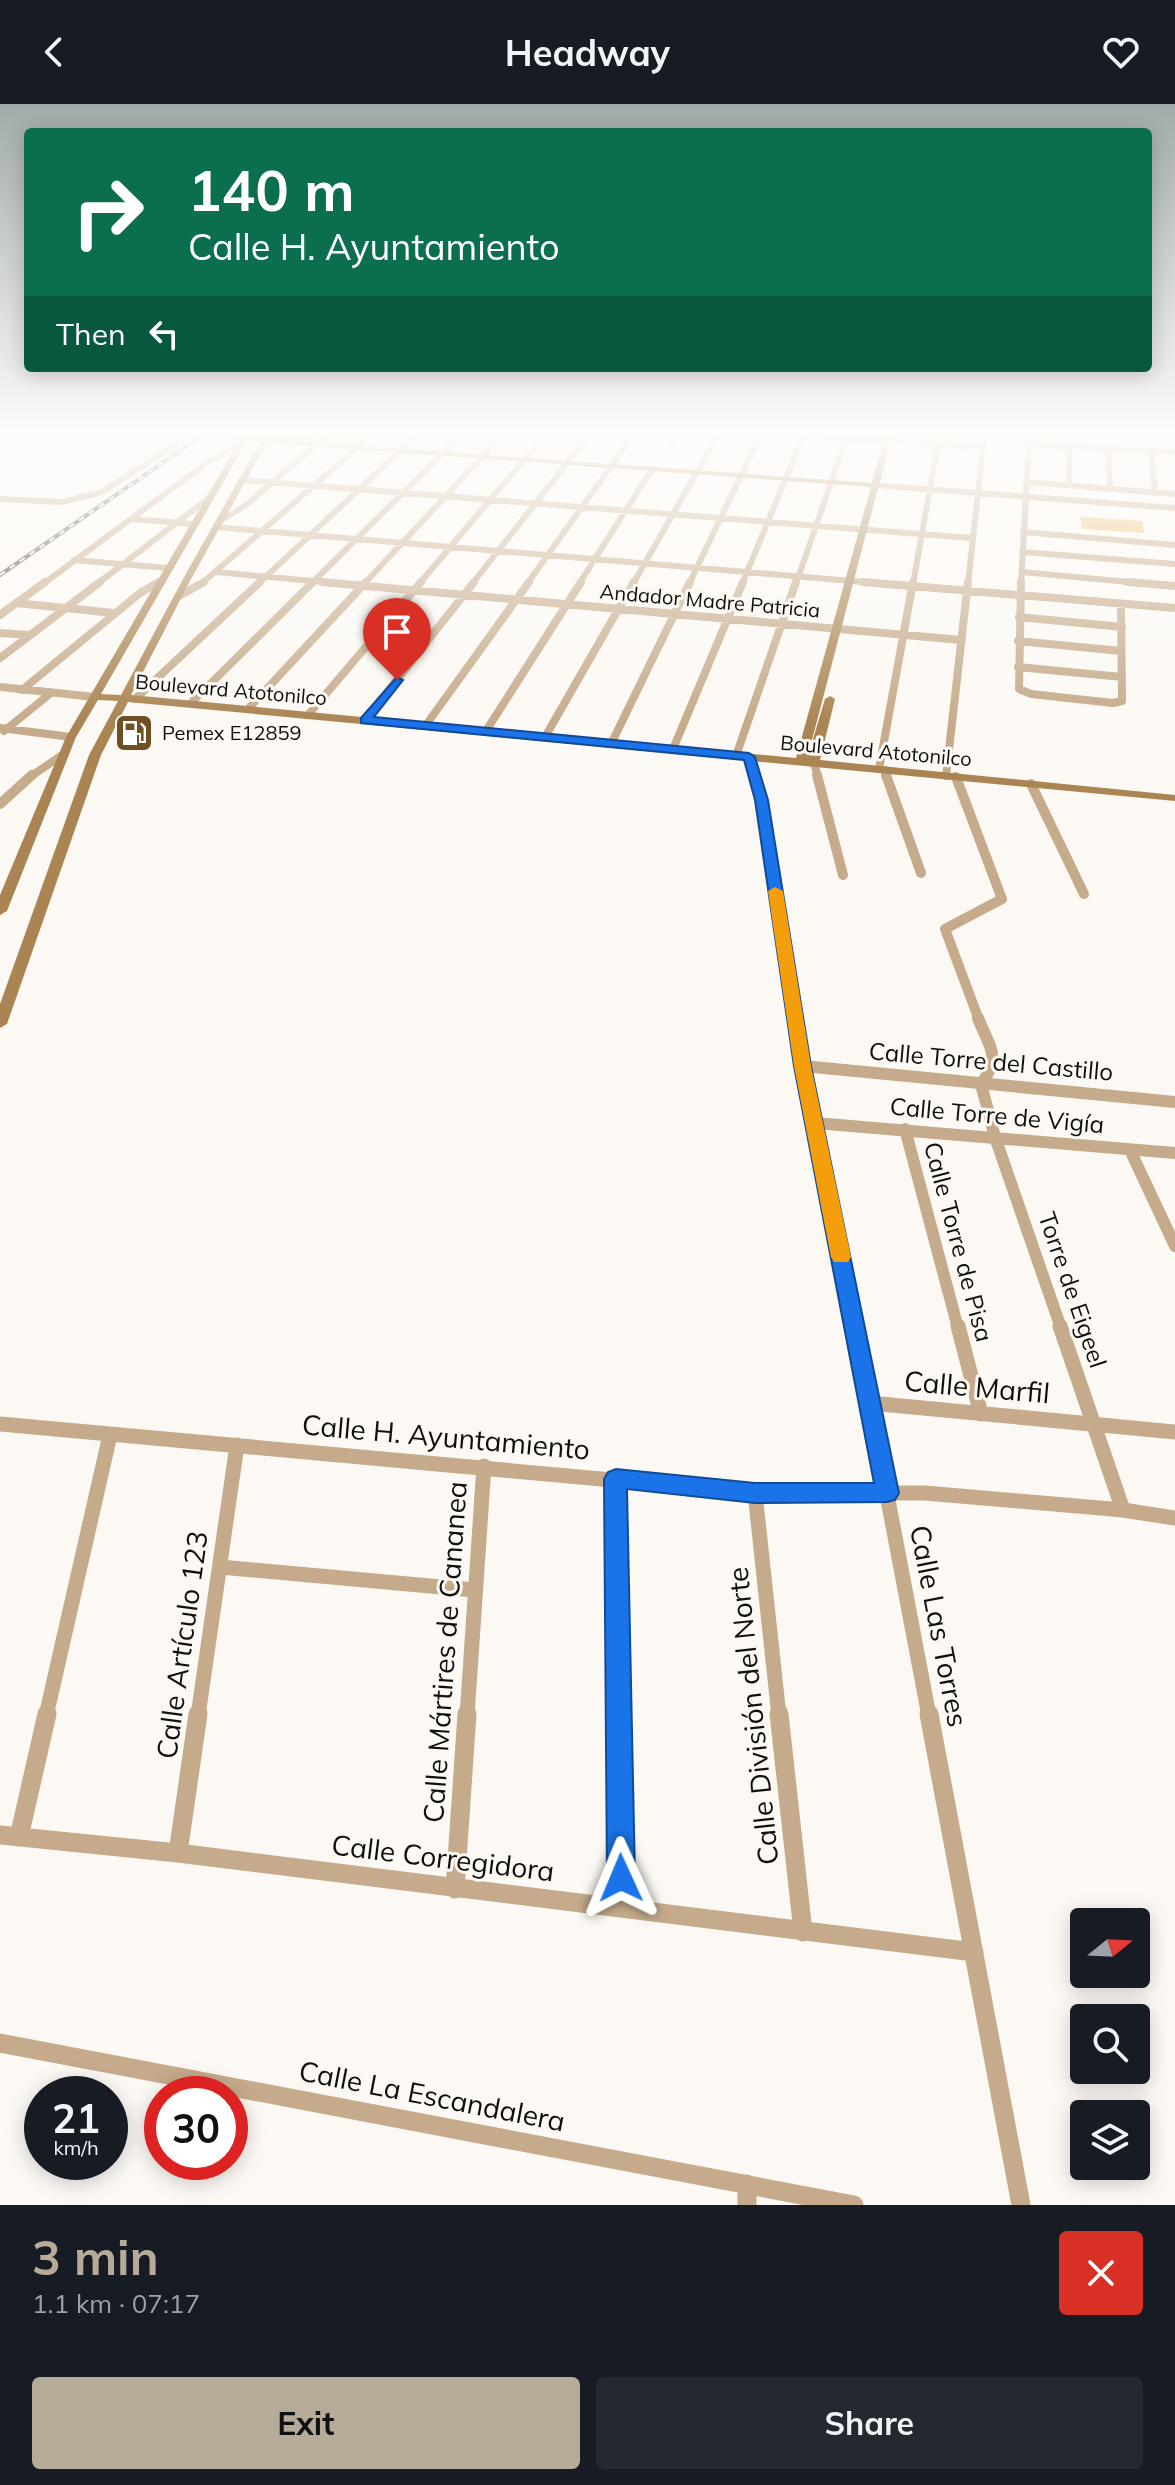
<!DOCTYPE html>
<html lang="en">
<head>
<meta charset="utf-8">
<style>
	:root { --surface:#171b24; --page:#242831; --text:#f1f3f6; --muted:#9ea1a6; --accent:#b6aa98 }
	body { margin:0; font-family:Mulish,sans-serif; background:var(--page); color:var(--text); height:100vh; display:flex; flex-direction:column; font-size:30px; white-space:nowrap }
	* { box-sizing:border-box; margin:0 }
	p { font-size:26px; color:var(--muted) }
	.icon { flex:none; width:44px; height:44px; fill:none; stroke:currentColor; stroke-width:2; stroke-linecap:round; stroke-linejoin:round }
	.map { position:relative; height:2101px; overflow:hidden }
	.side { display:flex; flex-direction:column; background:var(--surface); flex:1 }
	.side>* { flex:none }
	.guide { position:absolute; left:24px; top:24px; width:1128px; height:244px; border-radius:8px; box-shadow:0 4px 20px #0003; background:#0b6e4f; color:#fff; overflow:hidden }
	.needle { width:52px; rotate:72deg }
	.fabs { position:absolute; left:1070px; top:1804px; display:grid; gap:16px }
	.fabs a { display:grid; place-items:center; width:80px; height:80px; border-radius:8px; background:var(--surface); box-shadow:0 4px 20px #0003; font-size:40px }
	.speed { position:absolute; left:24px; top:1972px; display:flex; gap:16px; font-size:40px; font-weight:700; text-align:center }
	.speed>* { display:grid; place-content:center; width:104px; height:104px; border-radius:50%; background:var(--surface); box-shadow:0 4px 20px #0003; line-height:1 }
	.speed small { font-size:20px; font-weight:400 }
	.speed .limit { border:12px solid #d22; background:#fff; color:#111 }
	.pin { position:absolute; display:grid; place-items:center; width:68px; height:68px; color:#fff; margin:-82px -34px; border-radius:50% 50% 50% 0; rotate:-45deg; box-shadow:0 0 8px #0007 }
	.pin .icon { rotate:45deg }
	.me { position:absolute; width:88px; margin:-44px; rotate:359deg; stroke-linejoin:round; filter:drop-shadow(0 0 6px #0008) }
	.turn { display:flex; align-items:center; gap:28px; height:168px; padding:0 32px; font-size:36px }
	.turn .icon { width:104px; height:104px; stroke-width:2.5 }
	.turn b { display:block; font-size:56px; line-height:68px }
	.then { display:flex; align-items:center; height:76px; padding:0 32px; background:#0003; gap:16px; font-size:30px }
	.round { display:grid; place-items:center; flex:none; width:84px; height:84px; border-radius:8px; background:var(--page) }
	.summary { display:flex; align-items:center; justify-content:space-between; height:136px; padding:0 32px }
	h1 { font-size:48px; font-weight:700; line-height:60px; color:var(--accent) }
	.cta { display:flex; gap:16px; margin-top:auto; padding:16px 32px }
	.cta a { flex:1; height:92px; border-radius:8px; background:var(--accent); color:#111; font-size:32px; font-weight:700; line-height:92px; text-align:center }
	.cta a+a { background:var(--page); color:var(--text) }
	header { display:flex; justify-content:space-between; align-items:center; height:104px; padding:0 32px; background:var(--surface); font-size:36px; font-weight:700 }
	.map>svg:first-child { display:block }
	.green { fill:#f0ba71 }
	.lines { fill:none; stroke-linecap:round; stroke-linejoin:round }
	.street-far5 { stroke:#c5ab8b; stroke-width:6 }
	.street-far4 { stroke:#c5ab8b; stroke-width:8 }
	.street-far3 { stroke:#c5ab8b; stroke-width:10 }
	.street-far2 { stroke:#c5ab8b; stroke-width:12 }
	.street-far1 { stroke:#c5ab8b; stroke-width:15 }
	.street { stroke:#c5ab8b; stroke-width:19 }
	.secondary { fill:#aa8553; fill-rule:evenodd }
	.rail-casing { stroke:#595855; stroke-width:4 }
	.rail { stroke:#fcf9f4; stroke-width:2; stroke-dasharray:6; stroke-linecap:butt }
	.wall { fill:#d8b992 }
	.shaded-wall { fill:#b09677 }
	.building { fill:#fbd7aa; stroke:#b09677; stroke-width:2 }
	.route { fill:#1a73e8; stroke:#114b97; stroke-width:2 }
	.slow { fill:#f59e0b }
	.labels { text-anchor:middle; stroke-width:6; stroke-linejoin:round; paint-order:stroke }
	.far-street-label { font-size:20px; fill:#100f0e; stroke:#fcf9f4 }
	.far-poi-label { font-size:20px; fill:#100f0e; stroke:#fcf9f4; text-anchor:start }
	.street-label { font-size:24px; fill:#100f0e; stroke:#fcf9f4 }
	.near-street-label { font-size:28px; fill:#100f0e; stroke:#fcf9f4 }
</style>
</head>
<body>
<header><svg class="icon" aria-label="back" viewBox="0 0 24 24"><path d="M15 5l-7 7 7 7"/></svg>Headway<svg class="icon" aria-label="heart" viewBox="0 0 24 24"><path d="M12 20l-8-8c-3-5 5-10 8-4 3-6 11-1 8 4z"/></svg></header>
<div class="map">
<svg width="1175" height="2101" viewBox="0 0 1175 2101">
	<rect width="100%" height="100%" fill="#fcf9f4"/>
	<path class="green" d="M1080 413 1142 417 1144 429 1082 425Z"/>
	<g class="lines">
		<path class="street-far5" d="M730 326 983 343
			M267 333 591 329
			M671 338 679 326
			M1069 340V381
			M1108 343 1110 385
			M1151 347 1155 388
			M241 376 971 434
			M1026 378 1175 390
			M885 382 1175 404
			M0 395 62 398 102 388 198 326
			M131 415 194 420
			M218 418 245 402 325 333
			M216 423 887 480
			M1023 428 1175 441
			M1022 448 1175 460
			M74 456 168 464
			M216 468 344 480
			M1022 468 1150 480
			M43 480 208 358 242 339
			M97 480 209 394
			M156 480 162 476
			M201 480 366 336
			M258 480 418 330
			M311 480 452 340 458 326
			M364 480 483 352 503 326
			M419 480 549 326
			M472 480 593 326
			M527 480 637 326
			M579 480 652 365
			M633 480 721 326
			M689 480 763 326
			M742 480 806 326
			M796 480 849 326
			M913 480 940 328 936 326
			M968 480 985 326
			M1021 480 1029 340 1175 348"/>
		<path class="street-far4" d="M322 478 961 536
			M863 478 1175 504
			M1021 478 1019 585 1031 590 1113 599 1122 597 1121 500
			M1128 478 1175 482
			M179 492 204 478
			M16 499 114 509
			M0 511 45 478
			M1019 513 1122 523
			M0 529 29 531
			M1018 537 1121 547
			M0 554 100 478
			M1018 563 1122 573
			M0 583 95 593
			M22 586 140 489 159 478
			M135 595 260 478
			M191 599 313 478
			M248 605 366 478
			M308 611 421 478
			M365 616 474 478
			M426 621 529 478
			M0 624 71 633
			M4 627 51 589
			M486 627 581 478
			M545 633 634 478
			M612 638 690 478
			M673 645 743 478
			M736 652 796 478
			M749 653 755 673
			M814 659 818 673
			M879 665 913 478
			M885 666 887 673
			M946 672 968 478
			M30 673 62 651"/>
		<path class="street-far3" d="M754 671 762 696 796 916
			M817 671 843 771
			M886 671 921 769
			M956 673 1002 795 945 825 979 916
			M1031 680 1084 790
			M0 700 32 671"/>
		<path class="street-far2" d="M796 914 855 1224
			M978 914C990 945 1002 952 981 980L995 1033 1061 1224
			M803 962 1175 998
			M815 1019 1175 1049
			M905 1025 958 1224
			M1130 1046 1175 1142"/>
		<path class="street-far1" d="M855 1222 929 1612
			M958 1222 981 1310
			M1060 1222 1123 1406
			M870 1299 1175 1328
			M0 1320 755 1389H925L1123 1406 1175 1414
			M616 1375 619 1612
			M755 1389 779 1612
			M220 1463 474 1486
			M46 1612 110 1331
			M198 1612 237 1341
			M467 1612 484 1362"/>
		<path class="street" d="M619 1610 622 1804
			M779 1610 803 1828
			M929 1610 1021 2101
			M0 1731 178 1749 974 1848
			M19 1733 47 1610
			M178 1749 198 1610
			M455 1785 467 1610
			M0 1939 854 2101
			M747 2080V2101"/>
		<path class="secondary" d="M233 326H239L240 332H242L246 326H252L249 333 263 334 268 329 272 331 270 335 872 379 886 326H893L880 379 889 382 878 384 807 655 825 595 830 592 835 595 820 656 1175 691V697L128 598 101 651 7 920 0 924V900L89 651 118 597 98 596 76 633 7 807 0 811V791L66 633 240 336 233 335ZM247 337 260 338 183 475 121 591 101 590ZM267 339 871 383 796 654 131 591 191 475Z"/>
		<defs>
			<path id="rail" d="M0 471 210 326"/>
		</defs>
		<use href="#rail" class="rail-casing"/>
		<use href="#rail" class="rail"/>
	</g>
	<path class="wall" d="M141 623 137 639H124L122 630Z"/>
	<path class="shaded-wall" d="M139 614 141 623 137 639 134 630Z"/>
	<path class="building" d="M127 614H139L134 630H122Z"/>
	<linearGradient id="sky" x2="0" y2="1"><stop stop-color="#a1abaa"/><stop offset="0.53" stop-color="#fefcfa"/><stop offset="1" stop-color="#fefcfa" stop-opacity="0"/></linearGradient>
	<rect width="1175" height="620" fill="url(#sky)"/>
	<path class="route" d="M397 573 403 576 374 613 749 649 755 653 768 696 811 962 899 1389 895 1396 887 1398 755 1399 627 1385 635 1774 631 1784 621 1788 611 1784 607 1774 604 1375 608 1368 616 1365 755 1379H874L794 962 755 696 744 656 361 619V614Z"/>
	<path class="slow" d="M775 783 783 787 811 962 851 1153 848 1158H834L831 1153 794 962 768 787Z"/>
	<defs>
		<symbol id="fuel-square" viewBox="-11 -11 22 22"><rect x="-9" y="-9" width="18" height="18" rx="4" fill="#6e5024" stroke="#fcf9f4"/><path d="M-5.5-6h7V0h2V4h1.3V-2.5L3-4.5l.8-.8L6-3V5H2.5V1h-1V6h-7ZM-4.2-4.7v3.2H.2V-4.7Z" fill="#fff"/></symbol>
	</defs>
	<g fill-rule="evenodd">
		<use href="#fuel-square" x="112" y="607" width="44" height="44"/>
	</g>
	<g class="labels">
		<g class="far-street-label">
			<text transform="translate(710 497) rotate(5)" y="7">Andador Madre Patricia</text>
			<text transform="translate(231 586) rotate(5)" y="7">Boulevard Atotonilco</text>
			<text transform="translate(876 647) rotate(5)" y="7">Boulevard Atotonilco</text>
		</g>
		<g class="far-poi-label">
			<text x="162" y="636">Pemex E12859</text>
		</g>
		<g class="street-label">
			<text transform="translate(991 958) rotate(5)" y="8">Calle Torre del Castillo</text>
			<text transform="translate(997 1012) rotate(5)" y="8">Calle Torre de Vigía</text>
			<text transform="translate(958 1138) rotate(75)" y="8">Calle Torre de Pisa</text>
			<text transform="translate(1072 1186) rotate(71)" y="8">Torre de Eigeel</text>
		</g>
		<g class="near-street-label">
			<text transform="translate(977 1283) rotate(5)" y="10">Calle Marfil</text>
			<text transform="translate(446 1333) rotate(5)" y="10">Calle H. Ayuntamiento</text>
			<text transform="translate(939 1522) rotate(79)" y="10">Calle Las Torres</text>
			<text transform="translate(182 1541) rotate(-82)" y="10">Calle Artículo 123</text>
			<text transform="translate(445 1548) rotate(-86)" y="10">Calle Mártires de Cananea</text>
			<text transform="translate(753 1612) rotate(-96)" y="10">Calle División del Norte</text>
			<text transform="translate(443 1754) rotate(7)" y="10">Calle Corregidora</text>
			<text transform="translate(432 1992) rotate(11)" y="10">Calle La Escandalera</text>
		</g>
	</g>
</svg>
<div class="fabs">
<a><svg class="needle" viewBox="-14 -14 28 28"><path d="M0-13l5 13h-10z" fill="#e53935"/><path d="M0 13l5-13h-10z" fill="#9ea1a6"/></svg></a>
<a><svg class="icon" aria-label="search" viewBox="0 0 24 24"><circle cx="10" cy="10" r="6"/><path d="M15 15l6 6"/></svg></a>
<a><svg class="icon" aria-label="layers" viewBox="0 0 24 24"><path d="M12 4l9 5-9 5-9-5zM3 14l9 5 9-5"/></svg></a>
</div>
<div class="speed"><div>21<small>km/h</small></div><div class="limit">30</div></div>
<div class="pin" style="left:397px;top:576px;background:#d93025"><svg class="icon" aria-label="arrive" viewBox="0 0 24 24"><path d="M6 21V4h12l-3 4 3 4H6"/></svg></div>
<svg class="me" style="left:621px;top:1774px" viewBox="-20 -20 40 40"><path d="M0-17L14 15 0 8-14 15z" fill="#1a73e8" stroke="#fff" stroke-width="4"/></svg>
<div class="guide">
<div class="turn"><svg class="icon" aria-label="right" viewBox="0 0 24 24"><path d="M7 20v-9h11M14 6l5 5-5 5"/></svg><div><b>140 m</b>Calle H. Ayuntamiento</div></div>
<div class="then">Then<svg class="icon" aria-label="left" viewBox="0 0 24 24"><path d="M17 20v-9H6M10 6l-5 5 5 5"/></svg></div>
</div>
</div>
<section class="side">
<div class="summary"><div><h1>3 min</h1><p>1.1 km · 07:17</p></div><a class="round" style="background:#d93025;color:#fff"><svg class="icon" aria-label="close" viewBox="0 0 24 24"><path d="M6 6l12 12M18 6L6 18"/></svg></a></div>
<div class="cta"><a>Exit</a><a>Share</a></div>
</section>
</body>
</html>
